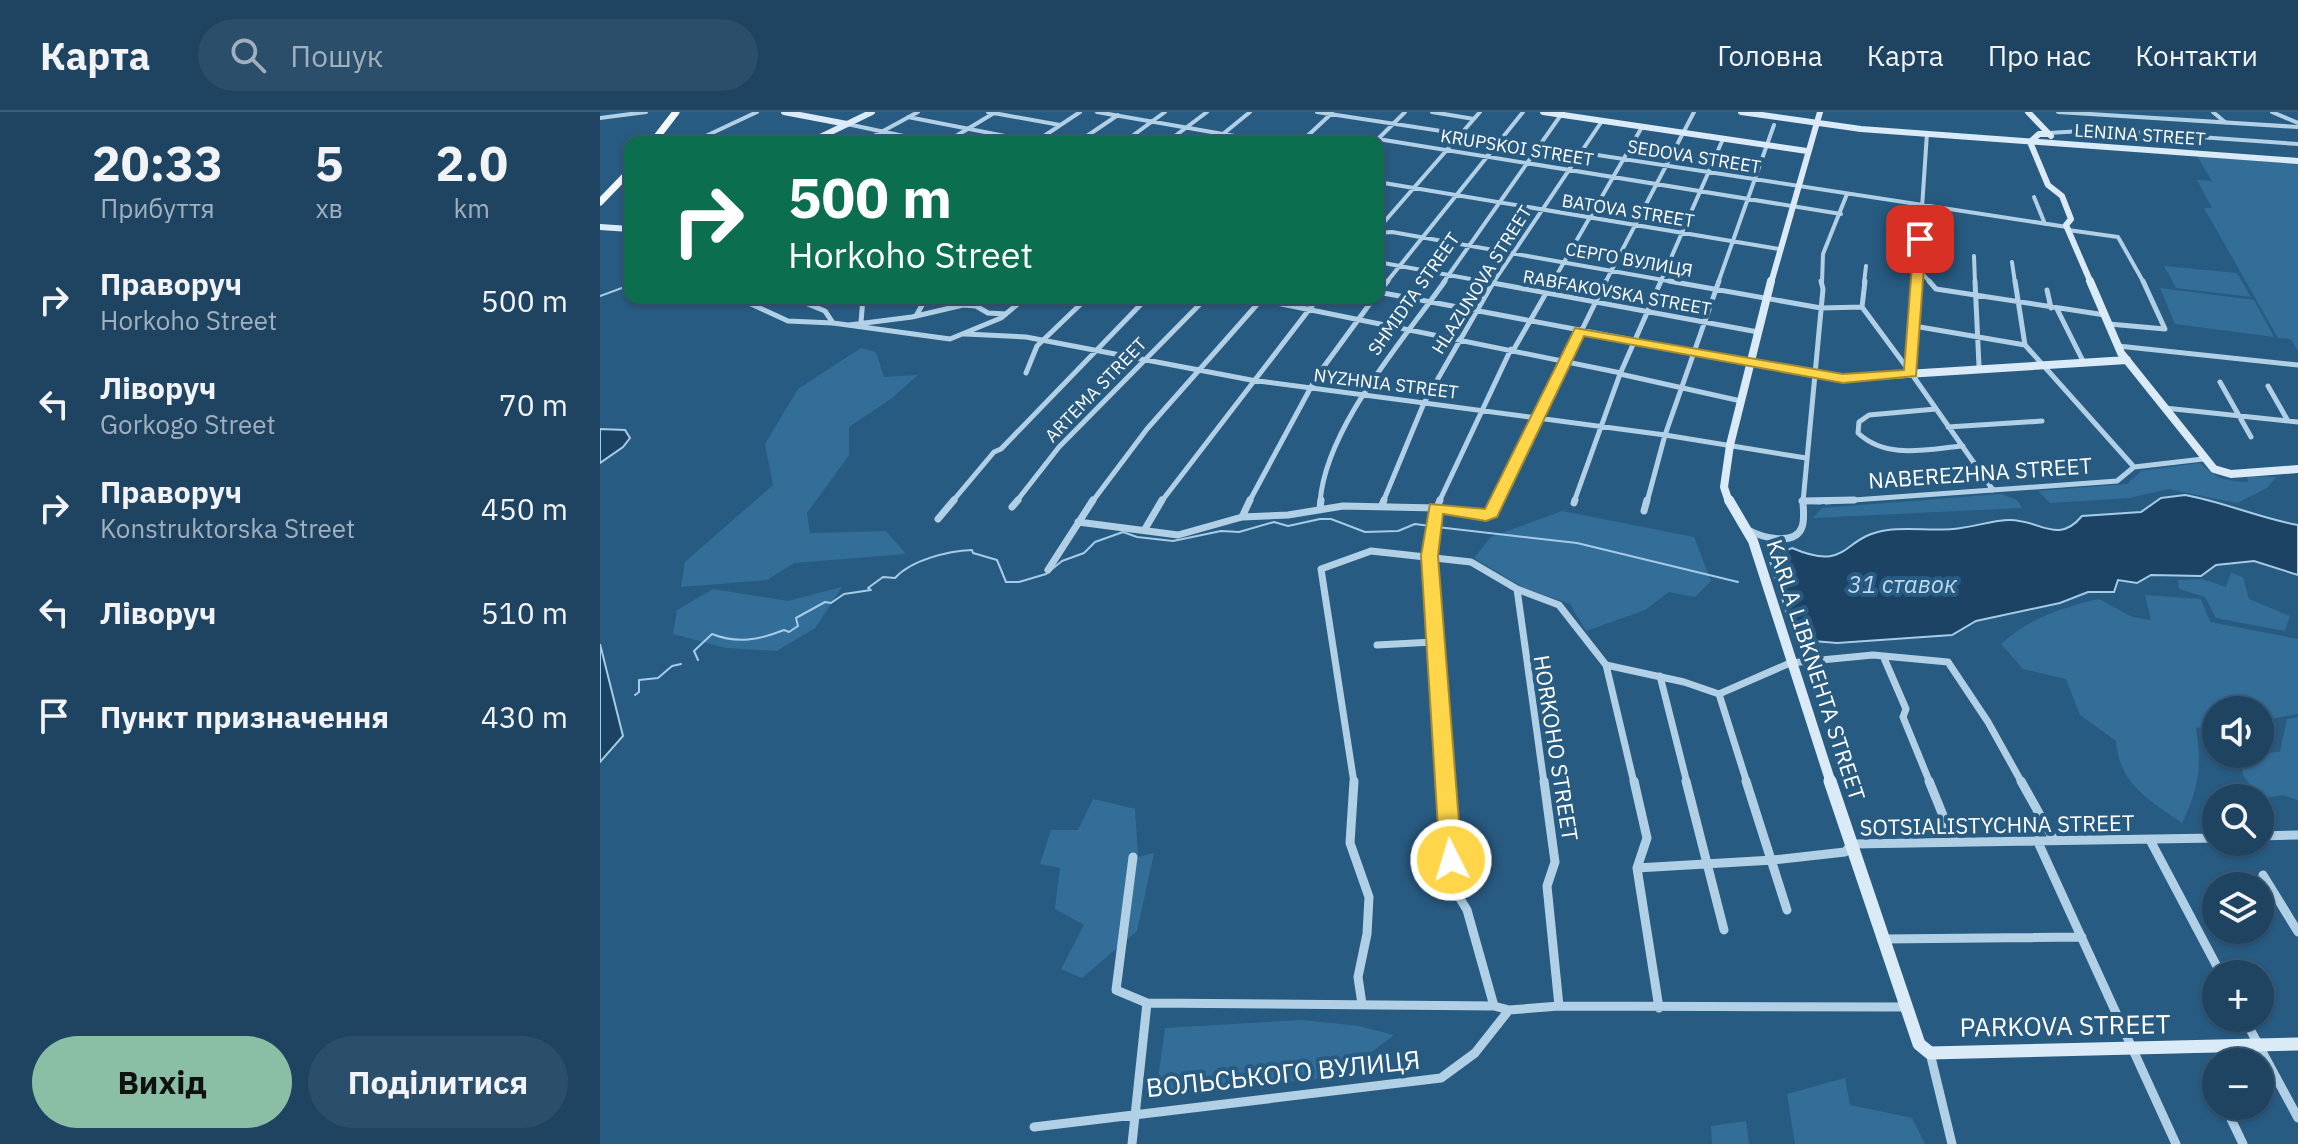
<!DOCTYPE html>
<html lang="uk">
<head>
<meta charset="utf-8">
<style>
	:root { --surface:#1e4462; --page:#2b4e6b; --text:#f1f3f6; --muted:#a1b0be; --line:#3c5c77; --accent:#8abfa5 }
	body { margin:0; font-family:"IBM Plex Sans",sans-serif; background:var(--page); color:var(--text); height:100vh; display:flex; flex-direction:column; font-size:30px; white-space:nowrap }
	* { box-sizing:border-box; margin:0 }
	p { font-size:26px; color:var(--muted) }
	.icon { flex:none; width:44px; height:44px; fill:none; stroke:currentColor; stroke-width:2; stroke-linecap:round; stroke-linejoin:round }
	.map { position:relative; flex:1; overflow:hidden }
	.panel { display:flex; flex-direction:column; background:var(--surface); width:600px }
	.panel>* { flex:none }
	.banner { position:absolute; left:24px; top:24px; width:760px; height:168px; border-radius:16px; box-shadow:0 2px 6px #0004,0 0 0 2px var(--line); background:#0b6e4f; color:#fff; overflow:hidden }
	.controls { position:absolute; left:1602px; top:584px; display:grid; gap:16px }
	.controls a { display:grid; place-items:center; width:72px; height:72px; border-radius:50%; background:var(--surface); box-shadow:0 2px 6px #0004,0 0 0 2px var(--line); font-size:40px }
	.pin { position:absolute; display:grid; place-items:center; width:68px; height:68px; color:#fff; margin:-34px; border-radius:16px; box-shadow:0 4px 12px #0006 }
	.me { position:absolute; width:88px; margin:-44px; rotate:355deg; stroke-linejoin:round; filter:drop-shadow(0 0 6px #0008) }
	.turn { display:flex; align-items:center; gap:28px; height:168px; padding:0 32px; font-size:36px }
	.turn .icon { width:104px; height:104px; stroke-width:2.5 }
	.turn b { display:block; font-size:56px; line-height:68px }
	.eta { display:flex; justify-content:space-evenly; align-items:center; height:136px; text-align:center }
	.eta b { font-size:48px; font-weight:800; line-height:56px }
	.cta { display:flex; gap:16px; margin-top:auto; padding:16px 32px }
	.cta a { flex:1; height:92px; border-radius:48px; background:var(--accent); color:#111; font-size:32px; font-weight:800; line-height:92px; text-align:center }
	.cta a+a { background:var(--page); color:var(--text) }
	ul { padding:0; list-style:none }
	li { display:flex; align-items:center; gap:24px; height:104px; padding:0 32px }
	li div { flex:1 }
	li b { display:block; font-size:30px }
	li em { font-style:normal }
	header { display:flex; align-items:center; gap:48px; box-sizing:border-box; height:112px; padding:0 40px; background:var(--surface); border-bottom:2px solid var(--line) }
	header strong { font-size:38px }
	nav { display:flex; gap:44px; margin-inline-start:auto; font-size:28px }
	.search { width:560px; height:72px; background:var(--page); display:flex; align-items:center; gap:20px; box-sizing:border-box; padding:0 28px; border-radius:44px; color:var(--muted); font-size:30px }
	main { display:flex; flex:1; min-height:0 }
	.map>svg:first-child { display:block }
	.green { fill:#336e99 }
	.water { fill:#1c4363; stroke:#a5cce7; stroke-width:2 }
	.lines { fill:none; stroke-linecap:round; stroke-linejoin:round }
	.stream { stroke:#a5cce7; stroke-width:2 }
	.street-far3 { stroke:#b1d0e6; stroke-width:4 }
	.street-far2 { stroke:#b1d0e6; stroke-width:5 }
	.street-far1 { stroke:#b1d0e6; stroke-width:7 }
	.street { stroke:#b1d0e6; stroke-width:9 }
	.secondary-far3 { stroke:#daeaf6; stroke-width:6 }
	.secondary-far2 { stroke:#daeaf6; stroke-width:8 }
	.secondary-far1 { stroke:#daeaf6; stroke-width:10 }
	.secondary { stroke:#daeaf6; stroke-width:13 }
	.primary { stroke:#f2f8fd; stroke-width:7 }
	.route { fill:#ffd54a; stroke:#a68a30; stroke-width:2 }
	.labels { text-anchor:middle; stroke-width:8; stroke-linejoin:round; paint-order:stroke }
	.far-street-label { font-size:18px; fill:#fff; stroke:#285b82 }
	.street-label { font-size:22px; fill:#fff; stroke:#285b82 }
	.water-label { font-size:24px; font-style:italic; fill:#bcd9ee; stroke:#285b82 }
	.near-street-label { font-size:26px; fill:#fff; stroke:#285b82 }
</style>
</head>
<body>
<header>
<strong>Карта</strong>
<div class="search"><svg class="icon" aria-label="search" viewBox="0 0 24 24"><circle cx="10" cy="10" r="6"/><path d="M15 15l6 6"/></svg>Пошук</div>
<nav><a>Головна</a><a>Карта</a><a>Про нас</a><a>Контакти</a></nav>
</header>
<main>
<section class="panel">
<div class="eta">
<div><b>20:33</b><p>Прибуття</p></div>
<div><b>5</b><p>хв</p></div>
<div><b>2.0</b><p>km</p></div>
</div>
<ul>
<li><svg class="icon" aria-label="right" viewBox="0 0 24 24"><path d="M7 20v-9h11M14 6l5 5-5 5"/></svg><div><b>Праворуч</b><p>Horkoho Street</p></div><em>500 m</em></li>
<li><svg class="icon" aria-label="left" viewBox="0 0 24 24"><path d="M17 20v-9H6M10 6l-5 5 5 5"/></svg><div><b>Ліворуч</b><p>Gorkogo Street</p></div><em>70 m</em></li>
<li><svg class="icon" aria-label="right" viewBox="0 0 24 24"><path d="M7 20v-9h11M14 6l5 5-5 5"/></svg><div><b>Праворуч</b><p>Konstruktorska Street</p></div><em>450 m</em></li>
<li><svg class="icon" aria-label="left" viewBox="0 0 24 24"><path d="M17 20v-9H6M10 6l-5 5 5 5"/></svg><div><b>Ліворуч</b></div><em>510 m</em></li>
<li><svg class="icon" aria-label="arrive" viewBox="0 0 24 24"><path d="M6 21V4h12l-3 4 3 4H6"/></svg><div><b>Пункт призначення</b></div><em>430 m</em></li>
</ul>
<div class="cta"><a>Вихід</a><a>Поділитися</a></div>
</section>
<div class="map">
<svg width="1698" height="1032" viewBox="0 0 1698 1032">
	<rect width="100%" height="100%" fill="#285b82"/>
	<path class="green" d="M1597 44 1698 52V239L1691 227 1678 226 1604 96H1612L1597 68 1612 69Z
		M1564 154 1637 161 1651 185 1576 176Z
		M1560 176 1654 188 1674 225 1575 212Z
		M261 236 276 240 284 265 318 263 292 286 249 315V343L207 401 210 421 286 419 306 442 194 451 167 468 81 475 85 450 173 373 165 332 198 277Z
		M1600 351C1617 367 1624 369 1648 370L1647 364 1676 365 1667 376 1637 391 1569 377 1529 386 1450 391 1438 379 1527 372 1541 359Z
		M1401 382 1417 388 1422 396 1213 406 1222 396Z
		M962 399 1094 425 1111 469 1095 485 1069 480 1045 498 986 519 970 492 924 476 874 446 891 425Z
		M1631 461 1643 465 1649 487 1690 504 1685 519 1616 506 1605 485 1579 477 1578 468 1602 467 1626 475Z
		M242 475 215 516 177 539 126 536 73 522 77 498 113 477 188 489Z
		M1545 483 1601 487 1610 510 1698 527V602L1660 609V598H1616V614L1596 616C1602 653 1599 677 1582 711 1549 687 1520 674 1516 629L1480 603 1466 567 1423 557 1401 532C1430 506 1461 496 1499 487L1532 505 1551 508Z
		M1698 605V688L1683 683 1660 687 1643 663V642L1680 640 1687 607Z
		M493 687 535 697 538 745 554 741 537 819 482 866 461 857 484 813 455 797 460 756 440 752 451 718H478Z
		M702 908 759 914 794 923 738 965 556 982 565 916Z
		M1245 966 1250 993 1312 1006 1325 1032H1195L1187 982Z
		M1146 1009 1149 1032H1112L1111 1014Z"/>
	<path class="water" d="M0 317 25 318 30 326 23 335 0 351Z
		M1585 383C1624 390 1659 406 1698 413V463L1654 449 1616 453 1601 464 1551 463 1537 471 1518 468 1514 480H1488L1460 491 1376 509 1352 523 1237 531 1201 528 1193 520 1169 446 1192 436C1251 461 1240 424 1288 418 1312 415 1337 420 1361 416 1377 414 1394 408 1410 408 1440 408 1458 433 1482 404L1541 400 1561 386Z
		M0 532 23 624 0 650Z"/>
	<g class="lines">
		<path class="stream" d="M0 184 30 173
			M837 415 977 431 1138 470
			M98 548 94 539 112 522C137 532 159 528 184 518L189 520 198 514 196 506 225 490 231 491 244 482 271 478 268 476 283 465 295 466C311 448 348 439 372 438L373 441 397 448 406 470H419L446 462 462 449 484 441 495 430 523 420 537 425 573 429 621 419 639 420 674 410 688 414 720 407H731L765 420 798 419 815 412 830 414
			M35 583 39 580V568L58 566 72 554 81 552"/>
		<path class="street-far3" d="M388 0 460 13
			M497 0 669 30
			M717 0 1467 115
			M832 0 874 7
			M1458 0 1698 15
			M1613 0 1626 11
			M1672 0 1698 11
			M308 5 436 30
			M0 6 46 0
			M247 12 332 30
			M1448 21 1500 18 1698 32
			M623 22 650 0
			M778 27 1241 102
			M777 28 805 0
			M93 30 157 0
			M263 30 318 0
			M346 30 394 1
			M435 30 480 0
			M478 30 518 3
			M524 30 565 0
			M567 30 607 0
			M701 30 732 1
			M778 70 1179 137
			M1434 85 1445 112
			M778 117 880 0
			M1468 118 1518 125 1544 171
			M778 121 792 120 1080 171
			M1374 144 1375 171
			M778 150 892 171
			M1412 150 1415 171
			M1317 156 1331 171
			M786 171 923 0
			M843 171 963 0
			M893 171 1002 9
			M952 171 1042 15
			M1005 171 1094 0
			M1060 171 1123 27
			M1118 171 1174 13
			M1222 171 1223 142 1247 82
			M1264 171 1266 154
			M1317 171 1327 21"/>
		<path class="street-far2" d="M882 169 1158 220
			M1069 169 1221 196 1262 195
			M1265 169 1262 195 1310 260
			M1317 169 1311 261 1393 378
			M1329 169 1336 177 1505 203
			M1375 169 1379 254 1382 257
			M1415 169 1425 233 1534 355
			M1447 178 1451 196
			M778 180 1150 250
			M778 181 788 169
			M138 186 188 209 233 211 350 227 401 206 425 186
			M193 186 225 199 233 211
			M652 186 1021 261
			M153 192 182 186
			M1457 197 1484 251
			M316 204 326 186
			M261 210 263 186
			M1509 212 1565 217 1543 169
			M249 213 312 205 363 193 376 194 388 201 406 202
			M1314 214 1425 233
			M365 222 426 225 651 268 1065 323 1206 346
			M1518 234 1698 253
			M914 237 953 169
			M426 261 437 234 487 186
			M1020 262 1141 289
			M1620 270 1651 325
			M1668 274 1688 309
			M1565 296 1698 310
			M1336 297 1269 303 1259 310 1258 321C1287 348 1327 337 1363 334
			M1348 315 1442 309
			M1202 389 1220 390
			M352 390 394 340 401 337 547 186
			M416 390 459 335 606 186
			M492 390 547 317 661 188
			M561 390 718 186
			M649 390 717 264 774 186
			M720 390C726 315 802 230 845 169
			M783 390 824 291 894 169
			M839 390 911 237
			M897 390 1006 169
			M974 390 1020 262 1061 169
			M1047 390 1065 323 1119 169
			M1203 390 1223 177 1221 169
			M1226 390 1517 369 1534 355 1603 347"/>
		<path class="street-far1" d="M840 388C816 439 839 608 845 671
			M1202 389 1254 388
			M974 391 975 388
			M782 393 784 388
			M412 395 418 388
			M720 396 721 388
			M1044 399 1047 388
			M642 405 650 388
			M338 407 354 388
			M478 410 578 423 642 405 688 403 743 394 836 396 886 403 892 401 898 388
			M545 417 562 388
			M1148 418C1161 425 1195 435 1202 415 1205 407 1203 396 1203 388
			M448 458 493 388
			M917 477 944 671
			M777 533 833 530
			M1284 546 1306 597 1303 605 1330 671
			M1006 553 1034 671
			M1060 564 1087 671
			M1119 582 1147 671
			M754 671 721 457 771 439 871 450 917 477 959 493 1006 553 1084 570 1119 582 1190 551 1273 543 1348 550 1388 610 1422 671"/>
		<path class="street" d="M754 669 750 731 769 785 767 822 758 865 762 892
			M844 669 853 775 867 798 894 894
			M944 669 955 750 947 774 959 894
			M1034 669 1047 726 1037 756 1059 896
			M1086 669 1124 818
			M1146 669 1187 798
			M1329 669 1353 728
			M1421 669 1454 728
			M1660 724 1698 723
			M1437 728 1576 1032
			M1550 728 1621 862
			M1037 756 1173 748 1245 740 1252 732 1616 726
			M1663 763 1698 820
			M1284 827 1482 825
			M547 891 894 894 909 898 959 894 1305 895
			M1644 906 1698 1006
			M1330 941 1352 1032
			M1631 1007 1643 1032
			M434 1015 841 966 875 941 909 898
			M532 1032 547 891 516 878 533 745"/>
		<path class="secondary-far3" d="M184 0 247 12
			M943 0 1207 39
			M1141 0 1261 17 1698 49
			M1428 0 1451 24
			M1449 22H1439L1430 30 1448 73 1462 84 1471 107 1466 113 1491 171
			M210 30 272 0
			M0 115 30 117
			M1171 171 1220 0"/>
		<path class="secondary-far2" d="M1490 169 1521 241 1614 357 1631 362 1698 357
			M1150 250 1243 266 1527 248
			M1129 390 1124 375 1130 333 1171 169"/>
		<path class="secondary-far1" d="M1129 388 1153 429 1231 671"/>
		<path class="secondary" d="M1230 669 1319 932 1330 941 1698 932"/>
		<path class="primary" d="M53 30 76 0
			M0 90 30 59"/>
	</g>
	<path class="route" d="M1320 124 1326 127 1316 264 1243 271 984 224 897 405 886 409 843 402 838 444 862 748 859 756 851 759 843 756 840 748 821 444 830 392 885 397 975 216 1243 262 1304 258 1314 127Z"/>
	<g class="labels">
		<g class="far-street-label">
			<text transform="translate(1540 23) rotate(4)" y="6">LENINA STREET</text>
			<text transform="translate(917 36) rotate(9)" y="6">KRUPSKOI STREET</text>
			<text transform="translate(1094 45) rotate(9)" y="6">SEDOVA STREET</text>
			<text transform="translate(1028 99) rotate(9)" y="6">BATOVA STREET</text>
			<text transform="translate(1029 148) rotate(10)" y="6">СЕРГО ВУЛИЦЯ</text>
			<text transform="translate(882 168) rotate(-58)" y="6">HLAZUNOVA STREET</text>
			<text transform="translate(1017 181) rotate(10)" y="6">RABFAKOVSKA STREET</text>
			<text transform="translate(814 182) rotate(-55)" y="6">SHMIDTA STREET</text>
			<text transform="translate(786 272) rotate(7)" y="6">NYZHNIA STREET</text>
			<text transform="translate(496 278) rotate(-46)" y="6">ARTEMA STREET</text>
		</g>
		<g class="street-label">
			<text transform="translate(1380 361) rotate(-4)" y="8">NABEREZHNA STREET</text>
			<text transform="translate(1216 558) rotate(72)" y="8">KARLA LIBKNEHTA STREET</text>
			<text transform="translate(956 636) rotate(81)" y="8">HORKOHO STREET</text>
			<text transform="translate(1397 713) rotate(-1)" y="8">SOTSIALISTYCHNA STREET</text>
		</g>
		<g class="water-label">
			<text x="1302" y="481">31 ставок</text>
		</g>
		<g class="near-street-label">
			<text transform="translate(1465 914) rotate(-1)" y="9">PARKOVA STREET</text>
			<text transform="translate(683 962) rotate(-6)" y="9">ВОЛЬСЬКОГО ВУЛИЦЯ</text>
		</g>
	</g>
</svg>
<div class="controls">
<a><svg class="icon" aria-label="sound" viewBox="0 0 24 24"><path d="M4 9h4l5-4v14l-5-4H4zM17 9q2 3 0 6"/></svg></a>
<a><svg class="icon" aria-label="search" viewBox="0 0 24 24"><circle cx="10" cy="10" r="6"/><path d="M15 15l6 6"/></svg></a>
<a><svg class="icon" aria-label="layers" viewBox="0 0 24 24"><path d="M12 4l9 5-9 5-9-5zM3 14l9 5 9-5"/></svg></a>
<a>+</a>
<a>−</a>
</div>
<div class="pin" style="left:1320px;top:127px;background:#d93025"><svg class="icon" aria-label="arrive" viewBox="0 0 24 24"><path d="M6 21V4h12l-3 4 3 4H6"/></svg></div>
<svg class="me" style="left:851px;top:748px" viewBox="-20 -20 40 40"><circle r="17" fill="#ffd54a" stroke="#fff" stroke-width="3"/><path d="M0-11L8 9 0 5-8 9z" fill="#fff"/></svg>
<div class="banner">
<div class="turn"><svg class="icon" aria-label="right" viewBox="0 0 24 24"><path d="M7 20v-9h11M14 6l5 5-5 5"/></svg><div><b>500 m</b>Horkoho Street</div></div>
</div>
</div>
</main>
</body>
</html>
